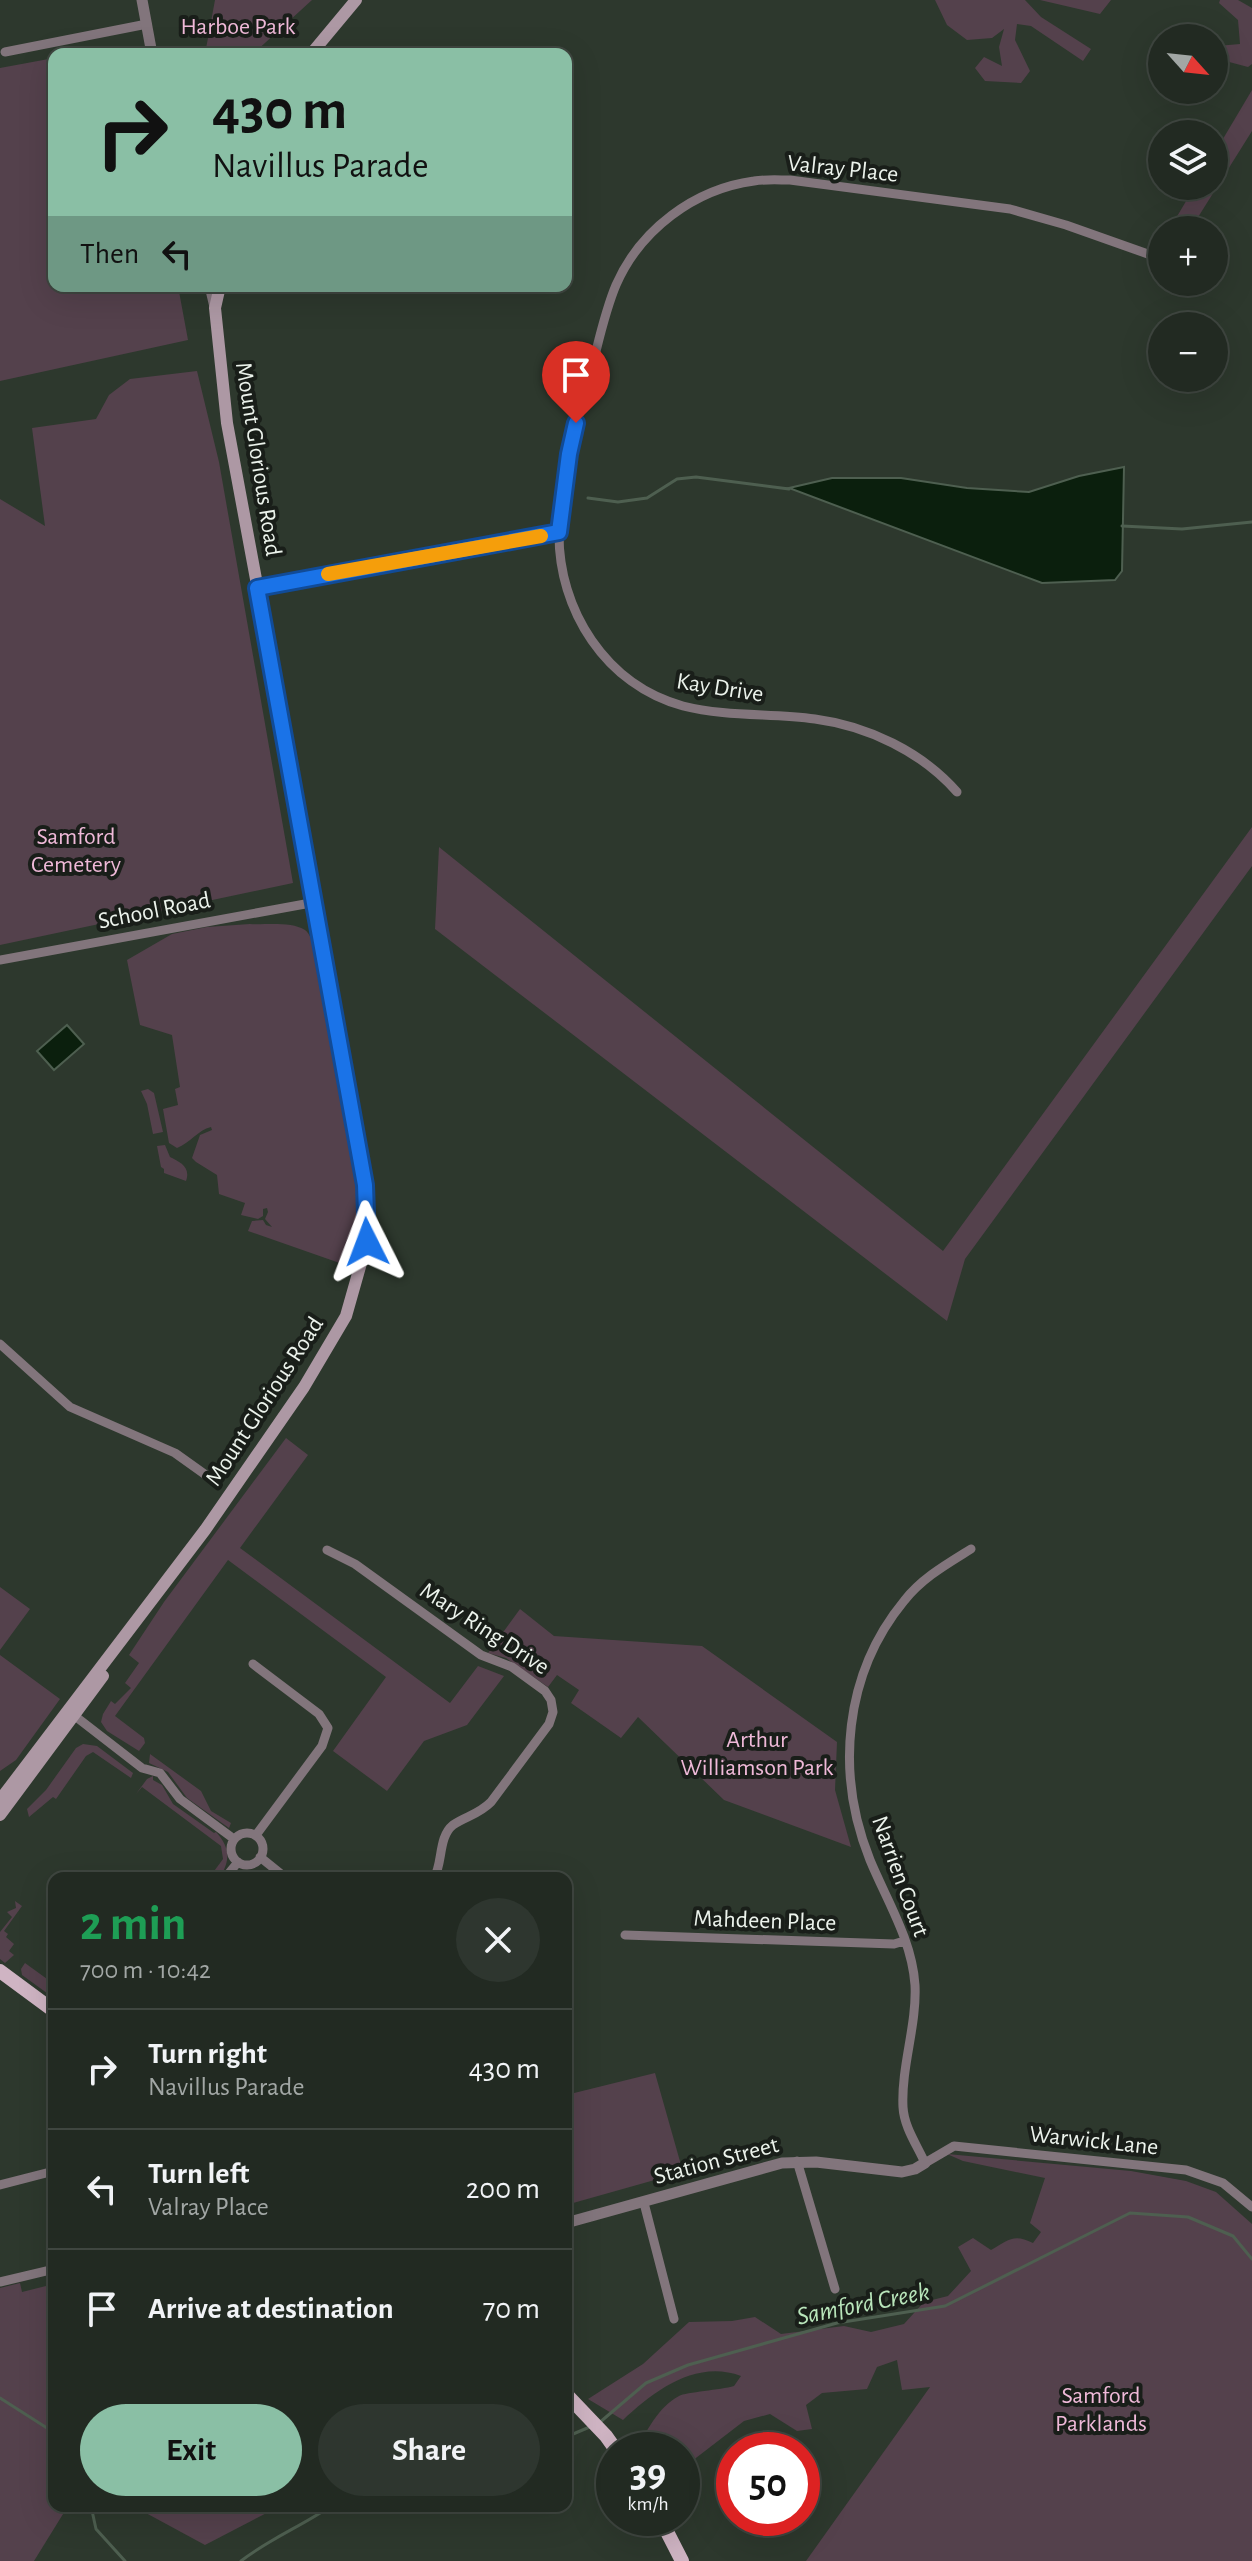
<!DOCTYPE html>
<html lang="en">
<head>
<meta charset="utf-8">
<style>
	:root { --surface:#222a22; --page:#2e362f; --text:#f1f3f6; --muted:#a2a7a5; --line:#3f4640; --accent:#8abfa5 }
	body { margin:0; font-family:"Alegreya Sans",sans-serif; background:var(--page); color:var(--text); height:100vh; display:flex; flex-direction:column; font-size:30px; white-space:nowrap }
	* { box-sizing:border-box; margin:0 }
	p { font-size:26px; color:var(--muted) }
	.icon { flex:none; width:44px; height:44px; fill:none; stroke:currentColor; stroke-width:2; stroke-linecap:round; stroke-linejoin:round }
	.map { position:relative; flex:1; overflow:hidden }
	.drawer { position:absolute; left:48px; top:1872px; width:524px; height:640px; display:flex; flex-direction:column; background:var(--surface); border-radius:16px; box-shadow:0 8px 32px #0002,0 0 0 2px var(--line) }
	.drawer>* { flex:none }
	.top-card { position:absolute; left:48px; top:48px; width:524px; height:244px; border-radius:16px; box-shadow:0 8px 32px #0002,0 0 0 2px var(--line); background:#8abfa5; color:#111; overflow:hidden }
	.needle { width:52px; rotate:117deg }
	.fabs { position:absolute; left:1148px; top:24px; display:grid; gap:16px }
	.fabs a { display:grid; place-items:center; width:80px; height:80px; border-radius:50%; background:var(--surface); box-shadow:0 8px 32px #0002,0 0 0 2px var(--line); font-size:40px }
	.speed { position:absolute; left:596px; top:2432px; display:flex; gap:16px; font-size:40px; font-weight:700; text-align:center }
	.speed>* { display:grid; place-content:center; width:104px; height:104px; border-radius:50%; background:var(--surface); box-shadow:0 8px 32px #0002,0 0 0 2px var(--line); line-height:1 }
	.speed small { font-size:20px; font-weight:400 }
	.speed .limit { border:12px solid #d22; background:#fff; color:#111 }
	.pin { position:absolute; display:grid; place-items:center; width:68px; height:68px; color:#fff; margin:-82px -34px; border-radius:50% 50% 50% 0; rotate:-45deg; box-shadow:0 0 8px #0007 }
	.pin .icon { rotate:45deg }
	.me { position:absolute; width:88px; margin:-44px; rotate:357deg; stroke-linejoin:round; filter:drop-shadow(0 0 6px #0008) }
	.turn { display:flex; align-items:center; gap:28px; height:168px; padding:0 32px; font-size:36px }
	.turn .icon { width:104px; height:104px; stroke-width:2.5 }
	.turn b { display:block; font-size:56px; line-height:68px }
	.then { display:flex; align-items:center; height:76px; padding:0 32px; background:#0003; gap:16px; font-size:30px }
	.round { display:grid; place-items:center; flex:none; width:84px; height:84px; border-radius:42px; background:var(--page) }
	.headline { display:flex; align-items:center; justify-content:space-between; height:136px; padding:0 32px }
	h1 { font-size:48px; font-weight:600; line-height:60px; color:#1e9e55 }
	.primary-button { display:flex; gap:16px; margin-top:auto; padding:16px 32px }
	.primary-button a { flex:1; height:92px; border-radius:48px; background:var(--accent); color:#111; font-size:32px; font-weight:600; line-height:92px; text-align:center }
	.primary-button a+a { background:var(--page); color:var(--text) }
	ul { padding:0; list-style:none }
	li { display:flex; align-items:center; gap:24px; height:120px; padding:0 32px; border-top:2px solid var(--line) }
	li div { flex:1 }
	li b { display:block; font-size:30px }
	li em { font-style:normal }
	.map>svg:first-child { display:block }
	.green { fill:#54414c }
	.water { fill:#0b1f0d; stroke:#4e5f50; stroke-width:2 }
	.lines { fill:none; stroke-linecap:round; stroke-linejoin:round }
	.stream { stroke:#4e5f50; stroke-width:3 }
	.minor { stroke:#82757c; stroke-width:9 }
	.tertiary { stroke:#82757c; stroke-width:11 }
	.secondary { stroke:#ad98a4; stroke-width:12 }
	.primary { stroke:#cfb4c3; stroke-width:14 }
	.route-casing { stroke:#114b97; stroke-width:20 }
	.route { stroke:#1a73e8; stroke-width:14 }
	.slow { stroke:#f59e0b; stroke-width:14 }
	.labels { text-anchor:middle; stroke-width:8; stroke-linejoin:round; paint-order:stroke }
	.park-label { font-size:24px; fill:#efb9d8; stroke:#191e19 }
	.street-label { font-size:24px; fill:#ecf3ec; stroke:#191e19 }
	.water-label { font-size:26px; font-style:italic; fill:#b8e5ba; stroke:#191e19 }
</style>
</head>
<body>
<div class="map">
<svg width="1252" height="2561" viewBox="0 0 1252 2561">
	<rect width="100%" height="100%" fill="#2d382d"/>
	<path class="green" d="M215 0H312L253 54H205Z
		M935 0H1025L1041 17 1091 49 1083 61 1031 26 1017 24 1015 40 1030 71 1021 83 985 81 975 68 984 57 1002 66 999 47 1004 29 992 38 967 40 947 25Z
		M1040 0H1111L1100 14Z
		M1220 0H1238L1252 8V64L1248 67 1218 59 1217 46 1240 44 1238 20 1219 3Z
		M54 58V286H178L188 340 0 381V68Z
		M1252 90V131L1190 230H1169L1195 186H1214V154Z
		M197 371 219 462 293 883 0 945V499L45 526 32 428 96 419 109 395 130 379Z
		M1252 827V866L965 1259 947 1321 435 929 439 847 943 1251Z
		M250 924C265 925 291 921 305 930 328 946 358 1158 359 1194 359 1218 356 1243 351 1267L248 1231 252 1221 263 1220 266 1225 272 1227 265 1219 268 1212 267 1208 263 1209V1216L258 1219 241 1215 245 1203 219 1194 217 1175 196 1162 192 1158 200 1135 212 1130 211 1127C198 1130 190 1143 177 1148L169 1143 163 1109 178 1105 175 1089 180 1087 172 1035 140 1025 127 960 172 934 207 927Z
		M148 1089 154 1093 163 1132 153 1134 147 1104 141 1091Z
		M165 1145 170 1157C180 1162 191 1167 186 1181L164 1173V1169L161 1167 157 1146Z
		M286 1438 308 1455 240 1548 450 1703 478 1666 504 1676 467 1725 424 1741 387 1791 333 1751 386 1677 228 1560 115 1716 144 1738 145 1743 139 1751 107 1731 101 1722 103 1714 111 1701 115 1704 131 1688 125 1683 139 1663 129 1655 164 1602Z
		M0 1587 30 1609 0 1650Z
		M520 1609 554 1636 702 1646 837 1742 835 1790 851 1847 724 1800 638 1717 621 1738 571 1703 579 1690 557 1675 548 1687 506 1658 488 1653Z
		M0 1655 60 1699 16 1760 0 1771Z
		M83 1744 97 1746 133 1773 131 1778 93 1752 86 1756 56 1799 53 1797 29 1817 27 1809 46 1790 76 1748Z
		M150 1754 201 1791 211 1811 231 1823 229 1828 187 1798 168 1772 149 1763Z
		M153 1776V1780L162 1785 173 1804 214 1833 216 1832C230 1847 231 1861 219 1878H209L223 1859 221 1846 142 1787 136 1794 147 1779Z
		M15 1901 22 1906 4 1931 8 1934 6 1937 14 1944 9 1951 14 1955 5 1963 0 1959V1932L12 1917 7 1912 16 1908Z
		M25 1963 54 1984V1995L51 1996 22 1975 21 1969Z
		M655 2073 683 2172 566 2205V2095Z
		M947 2154 1131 2171 1186 2181 1216 2192 1252 2224V2561H806L930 2387 902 2390 897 2360 877 2367 867 2389 822 2393 806 2405 812 2429 797 2431 770 2414 744 2421 692 2461 682 2477V2450H636C647 2431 658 2407 679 2396 686 2392 721 2390 734 2386L741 2376C696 2359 654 2391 623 2420L588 2399 643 2364 689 2322 732 2321 755 2317 781 2334 844 2326 871 2332 904 2324 924 2302 948 2296 971 2271 958 2247 973 2238 991 2250C1008 2240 1014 2233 1033 2243L1041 2232 1030 2223 1045 2178 963 2161Z
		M20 2283 22 2292 54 2284V2506H68L34 2561H0V2288Z
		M133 2506H280L205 2545Z"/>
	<path class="water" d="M1124 467 1122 571 1115 580 1042 583 789 488 832 478H901L967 488 1029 492 1079 476Z
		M67 1025 84 1044 54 1070 37 1051Z"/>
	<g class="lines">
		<path class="stream" d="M588 498 618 502 647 498 677 479 696 477 789 489
			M1122 526 1182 529 1252 522
			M0 2398 47 2428 54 2436
			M599 2423 646 2383 688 2365 837 2323 945 2306 1130 2213 1188 2217 1233 2236 1252 2259
			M566 2437 592 2426
			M91 2506 96 2529 125 2561
			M241 2561C269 2539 302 2526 331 2506"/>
		<path class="minor" d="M5 52 147 24
			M257 588 559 532
			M957 792C922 752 868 726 815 719 771 713 727 717 683 706 606 685 558 610 559 532 559 521 562 508 563 496 569 452 579 409 592 367 599 340 605 311 616 285 640 230 694 189 754 181 766 179 779 180 790 180L1010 209 1066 225 1162 259
			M0 960 316 902
			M0 1344 70 1407 175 1453 217 1483
			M971 1549C947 1564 922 1578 904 1601 844 1674 835 1773 870 1860 887 1901 912 1940 915 1985 917 2025 901 2067 903 2107 904 2127 917 2145 925 2163L954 2146 1186 2170 1223 2183 1252 2207
			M327 1550 355 1564 481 1655 512 1667 545 1691 551 1700 553 1712 549 1724 491 1802C478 1815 466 1816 453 1825 438 1837 443 1863 434 1878
			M253 1664 319 1714 328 1728 322 1746 256 1835
			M71 1713 142 1768 160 1773 180 1799 234 1839
			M231 1849a16 16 0 1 1 32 0a16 16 0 1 1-32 0Z
			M260 1857 286 1878
			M225 1878 238 1862
			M625 1935 894 1944 904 1941
			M797 2161 835 2289
			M0 2185 54 2171
			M644 2203 674 2319
			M0 2282 54 2269"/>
		<path class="tertiary" d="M142 0 152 54
			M210 286 215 307
			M566 2223 782 2163 816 2162 902 2172 915 2169 925 2163"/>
		<path class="secondary" d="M311 54 356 0
			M0 1800 205 1530 304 1387 346 1316 367 1242 365 1185 316 902 227 423 215 308 220 286
			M0 1815 103 1676"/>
		<path class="primary" d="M0 1971 54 2011
			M566 2394 606 2436 616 2450
			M660 2518 682 2561"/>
	</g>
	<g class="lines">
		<defs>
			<path id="route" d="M367 1242 365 1185 257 588 559 532 569 454 576 423"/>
		</defs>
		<use href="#route" class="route-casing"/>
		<use href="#route" class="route"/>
		<path class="slow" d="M328 574 541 536"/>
	</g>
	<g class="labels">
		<g class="park-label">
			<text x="238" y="34">Harboe Park</text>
			<text x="76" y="844">Samford<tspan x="76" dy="28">Cemetery</tspan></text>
			<text x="757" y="1747">Arthur<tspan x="757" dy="28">Williamson Park</tspan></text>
			<text x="1101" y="2403">Samford<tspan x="1101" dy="28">Parklands</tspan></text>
		</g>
		<g class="street-label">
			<text transform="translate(843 168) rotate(6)" y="8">Valray Place</text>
			<text transform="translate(259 459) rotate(81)" y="8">Mount Glorious Road</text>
			<text transform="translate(720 687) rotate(9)" y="8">Kay Drive</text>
			<text transform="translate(154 910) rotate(-11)" y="8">School Road</text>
			<text transform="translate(264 1401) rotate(-57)" y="8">Mount Glorious Road</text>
			<text transform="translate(485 1628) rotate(33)" y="8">Mary Ring Drive</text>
			<text transform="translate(901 1876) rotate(70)" y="8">Narrien Court</text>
			<text transform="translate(765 1920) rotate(2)" y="8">Mahdeen Place</text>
			<text transform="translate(1094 2140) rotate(6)" y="8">Warwick Lane</text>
			<text transform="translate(716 2160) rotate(-15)" y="8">Station Street</text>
		</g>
		<g class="water-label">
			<text transform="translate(863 2303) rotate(-11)" y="9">Samford Creek</text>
		</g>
	</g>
</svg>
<div class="fabs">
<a><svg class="needle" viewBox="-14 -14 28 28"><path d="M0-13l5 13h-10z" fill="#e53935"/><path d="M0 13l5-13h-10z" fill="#a2a7a5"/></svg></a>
<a><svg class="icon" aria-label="layers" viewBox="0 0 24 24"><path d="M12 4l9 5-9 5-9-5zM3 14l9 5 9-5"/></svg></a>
<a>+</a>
<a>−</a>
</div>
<div class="speed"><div>39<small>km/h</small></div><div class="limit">50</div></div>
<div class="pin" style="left:576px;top:423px;background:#d93025"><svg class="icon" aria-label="arrive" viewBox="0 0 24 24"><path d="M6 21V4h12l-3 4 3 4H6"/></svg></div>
<svg class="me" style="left:367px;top:1242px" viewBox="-20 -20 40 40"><path d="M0-17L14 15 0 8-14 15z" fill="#1a73e8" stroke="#fff" stroke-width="4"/></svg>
<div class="top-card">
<div class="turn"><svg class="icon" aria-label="right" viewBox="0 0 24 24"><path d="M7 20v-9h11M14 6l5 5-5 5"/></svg><div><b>430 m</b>Navillus Parade</div></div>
<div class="then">Then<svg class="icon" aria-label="left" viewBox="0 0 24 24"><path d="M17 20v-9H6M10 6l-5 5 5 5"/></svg></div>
</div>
<section class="drawer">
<div class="headline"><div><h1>2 min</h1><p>700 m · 10:42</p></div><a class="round"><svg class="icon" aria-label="close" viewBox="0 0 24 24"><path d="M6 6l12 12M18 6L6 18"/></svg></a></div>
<ul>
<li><svg class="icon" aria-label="right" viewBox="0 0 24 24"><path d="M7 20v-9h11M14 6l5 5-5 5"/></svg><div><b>Turn right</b><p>Navillus Parade</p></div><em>430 m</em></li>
<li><svg class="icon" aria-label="left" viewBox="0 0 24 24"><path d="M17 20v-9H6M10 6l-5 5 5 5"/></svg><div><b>Turn left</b><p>Valray Place</p></div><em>200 m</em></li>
<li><svg class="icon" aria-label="arrive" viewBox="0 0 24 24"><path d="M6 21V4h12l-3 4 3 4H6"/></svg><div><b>Arrive at destination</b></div><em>70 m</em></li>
</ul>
<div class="primary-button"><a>Exit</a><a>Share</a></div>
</section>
</div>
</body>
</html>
